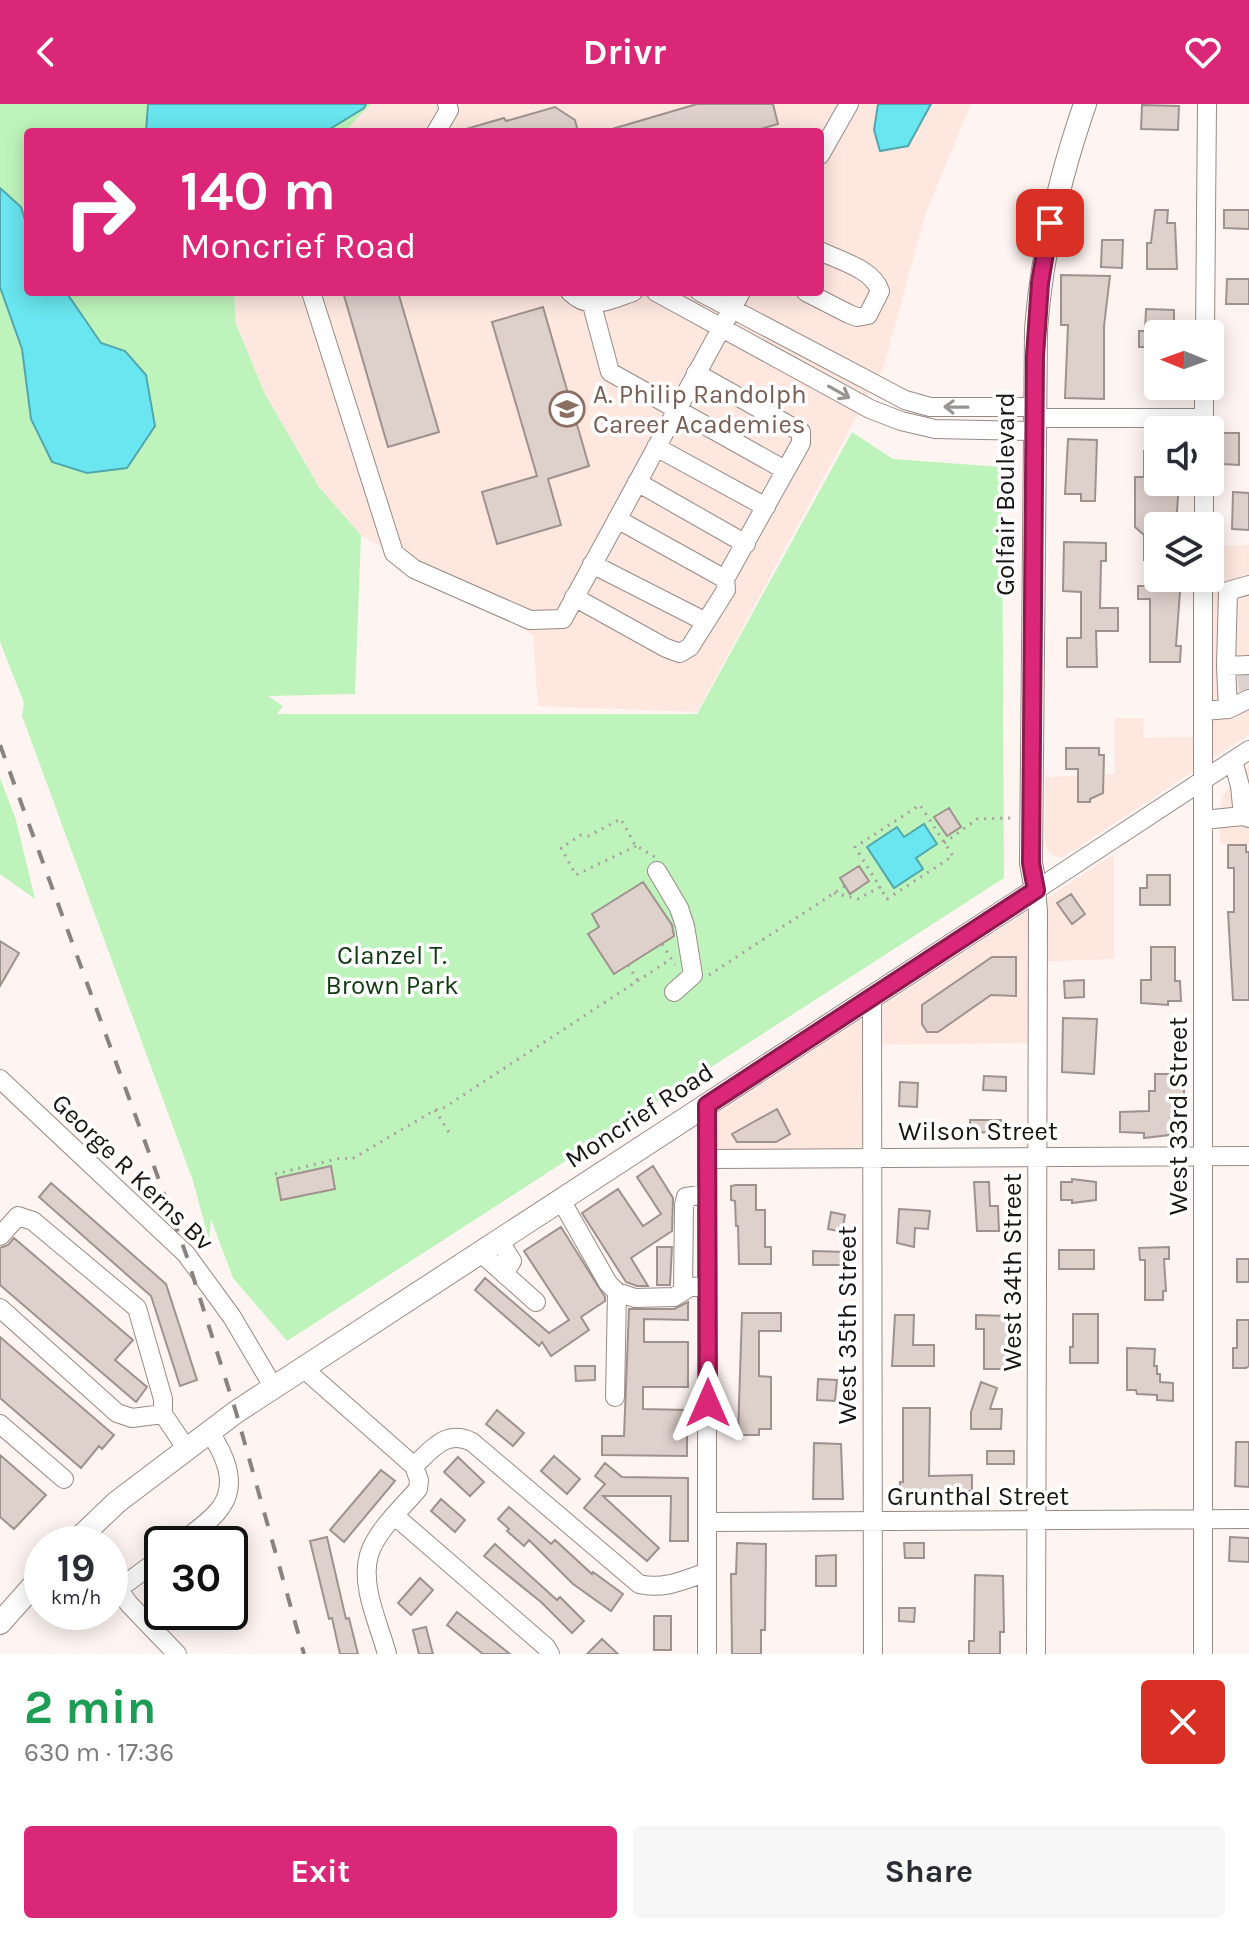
<!DOCTYPE html>
<html lang="en">
<head>
<meta charset="utf-8">
<style>
	:root { --surface:#fff; --page:#f7f7f7; --text:#2b2b33; --muted:#7c7c81; --accent:#db2777 }
	body { margin:0; font-family:Karla,sans-serif; background:var(--page); color:var(--text); height:100vh; display:flex; flex-direction:column; font-size:30px; white-space:nowrap }
	* { box-sizing:border-box; margin:0 }
	p { font-size:26px; color:var(--muted) }
	.icon { flex:none; width:44px; height:44px; fill:none; stroke:currentColor; stroke-width:2; stroke-linecap:round; stroke-linejoin:round }
	.map { position:relative; height:1550px; overflow:hidden }
	.details { display:flex; flex-direction:column; background:var(--surface); flex:1 }
	.details>* { flex:none }
	.banner { position:absolute; left:24px; top:24px; width:800px; height:168px; border-radius:8px; box-shadow:0 4px 20px #0003; background:#db2777; color:#fff; overflow:hidden }
	.needle { width:52px; rotate:271deg }
	.fabs { position:absolute; left:1144px; top:216px; display:grid; gap:16px }
	.fabs a { display:grid; place-items:center; width:80px; height:80px; border-radius:8px; background:var(--surface); box-shadow:0 4px 20px #0003; font-size:40px }
	.speed { position:absolute; left:24px; top:1422px; display:flex; gap:16px; font-size:40px; font-weight:700; text-align:center }
	.speed>* { display:grid; place-content:center; width:104px; height:104px; border-radius:50%; background:var(--surface); box-shadow:0 4px 20px #0003; line-height:1 }
	.speed small { font-size:20px; font-weight:400 }
	.speed .limit { border:4px solid #111; border-radius:12px; background:#fff; color:#111 }
	.pin { position:absolute; display:grid; place-items:center; width:68px; height:68px; color:#fff; margin:-34px; border-radius:16px; box-shadow:0 4px 12px #0006 }
	.me { position:absolute; width:88px; margin:-44px; rotate:0deg; stroke-linejoin:round; filter:drop-shadow(0 0 6px #0008) }
	.turn { display:flex; align-items:center; gap:28px; height:168px; padding:0 24px; font-size:36px }
	.turn .icon { width:104px; height:104px; stroke-width:2.5 }
	.turn b { display:block; font-size:56px; line-height:68px }
	.round { display:grid; place-items:center; flex:none; width:84px; height:84px; border-radius:8px; background:var(--page) }
	.overview { display:flex; align-items:center; justify-content:space-between; height:136px; padding:0 24px }
	h1 { font-size:48px; font-weight:700; line-height:60px; color:#1e9e55 }
	.cta { display:flex; gap:16px; margin-top:auto; padding:16px 24px }
	.cta a { flex:1; height:92px; border-radius:8px; background:var(--accent); color:#fff; font-size:32px; font-weight:700; line-height:92px; text-align:center }
	.cta a+a { background:var(--page); color:var(--text) }
	header { display:flex; justify-content:space-between; align-items:center; height:104px; padding:0 24px; background:var(--accent); color:#fff; font-size:36px; font-weight:700 }
	.map>svg:first-child { display:block }
	.built { fill:#fde7df }
	.green { fill:#bef4bb }
	.water { fill:#69e6ef; stroke:#51a7ad; stroke-width:2 }
	.building { fill:#ded0cb; stroke:#9f928e; stroke-width:2 }
	.lines { fill:none; stroke-linecap:round; stroke-linejoin:round }
	.minor-tunnel { stroke:#dcd3d0; stroke-width:18; stroke-dasharray:18 9; stroke-linecap:butt }
	.minor-casing { stroke:#978a85; stroke-width:20 }
	.major-casing { stroke:#978a85; stroke-width:24 }
	.path { stroke:#a8a19f; stroke-width:3; stroke-dasharray:2 6; stroke-linecap:butt }
	.minor { stroke:#fff; stroke-width:18 }
	.major { stroke:#fff; stroke-width:22 }
	.rail { stroke:#898380; stroke-width:4; stroke-dasharray:14 14; stroke-linecap:butt }
	.oneway { stroke:#979594 }
	.route-casing { stroke:#8e194d; stroke-width:20 }
	.route { stroke:#db2777; stroke-width:14 }
	.labels { text-anchor:middle; stroke-width:7; stroke-linejoin:round; paint-order:stroke }
	.education-label { font-size:26px; fill:#785e54; stroke:#fff; text-anchor:start }
	.street-label { font-size:26px; fill:#181412; stroke:#fff }
	.park-label { font-size:26px; fill:#0f3a0f; stroke:#fff }
</style>
</head>
<body>
<header><svg class="icon" aria-label="back" viewBox="0 0 24 24"><path d="M15 5l-7 7 7 7"/></svg>Drivr<svg class="icon" aria-label="heart" viewBox="0 0 24 24"><path d="M12 20l-8-8c-3-5 5-10 8-4 3-6 11-1 8 4z"/></svg></header>
<div class="map">
<svg width="1249" height="1550" viewBox="0 0 1249 1550">
	<rect width="100%" height="100%" fill="#fef5f2"/>
	<path class="built" d="M148 0H971L926 108 884 262 697 608 538 602 533 531 361 431 319 383 265 290 236 220 234 188H820V28H149Z
		M1249 441V631L1063 753H1056L1048 747 1045 740V673L1115 670V614H1143L1144 634 1211 632 1212 442Z
		M1249 661V740H1220V704L1223 691Z
		M1114 750V855L1028 858V939L864 941V1047L699 1050 698 1022Z"/>
	<path class="green" d="M0 0H371L344 28H28V188H234L236 220 265 290 319 383 361 431 355 590 268 592 283 602 277 610H697L852 328 893 355 1002 363 1004 774 287 1237 233 1174 211 1115 209 1136 193 1077 22 612 24 599 0 538Z
		M0 674 16 716 35 795 0 770Z"/>
	<path class="water" d="M148 0H366L364 4 325 28H146Z
		M878 0H931L908 42 880 47 874 26Z
		M0 84 21 103 28 126V188H66L101 239 125 247 146 271 155 322 127 364 87 369 52 358 31 315 22 245 0 183Z
		M924 720 937 740 916 754 923 765 894 784 867 743 897 723 904 733Z"/>
	<path class="building" d="M697 0H773L778 20 750 28H613L612 25Z
		M1142 1 1179 2 1178 26 1141 25Z
		M555 3 575 16 578 28H466V25L504 14 506 17Z
		M1155 106H1168L1167 119H1175L1177 165H1147V139H1151Z
		M1224 106H1249V125L1224 124Z
		M1102 136H1123L1122 164 1101 163Z
		M1061 171 1110 172 1104 222V295L1065 294 1068 221H1061Z
		M1227 175H1249V200H1226Z
		M343 188H398L439 328 388 343Z
		M543 203 589 362 548 375 561 421 497 440 482 388 537 372 492 218Z
		M1146 205 1174 206V230H1158V264L1145 263V243H1139V227H1145Z
		M1222 329H1239V361L1222 360Z
		M1068 335 1097 336 1095 397H1081V390H1065Z
		M1144 347H1158V378H1179L1176 422H1158V456H1144V431L1135 423V373H1144Z
		M1233 388 1249 389V426L1232 425Z
		M1064 438 1106 439V457H1101L1100 504H1118V527H1096L1097 563H1067V534H1081V488L1063 487Z
		M1150 474H1181L1176 542H1181L1180 558H1150V495H1138V482H1150Z
		M1066 644H1099V651H1104L1103 689 1090 695V698H1078V665H1066Z
		M949 704 961 723 947 732 934 713Z
		M1228 741H1246V748H1249V896H1233L1228 808H1234V764H1228Z
		M859 762 869 777 850 790 840 774Z
		M1147 771H1170V801H1140V784H1147Z
		M643 778 672 821 674 832 614 870 588 830 599 823 592 810Z
		M1071 790 1085 810 1072 820 1057 799Z
		M0 837 19 849 0 882Z
		M1151 843H1175V877H1180L1181 897H1168V901L1141 899V876H1151Z
		M992 853H1016V892L991 891 938 928H927L922 920V901Z
		M1084 876V893L1065 894 1064 877Z
		M1063 914 1097 915 1094 970 1062 968Z
		M1155 970H1176V977H1184V1001H1177V1030L1144 1034V1029L1120 1028V1008L1149 1007V987H1155Z
		M984 972 1006 973V987L983 986Z
		M900 978 918 979 917 1003 899 1002Z
		M777 1005 790 1030 776 1038H737L732 1030Z
		M970 1016H1001V1029L970 1028Z
		M331 1062 335 1085 281 1096 277 1074Z
		M653 1062 673 1094 672 1127 631 1154 648 1182H637L626 1178 582 1109 618 1085 643 1122 661 1110 637 1073Z
		M1072 1075 1096 1078V1096L1072 1099V1096H1061V1078H1072Z
		M974 1078H989L990 1102H998L999 1127H977Z
		M51 1079 166 1180 197 1276 180 1282 151 1192 39 1093Z
		M736 1081H756V1106H765V1143H771V1160H739L738 1122H736L735 1097 731 1096V1082Z
		M899 1105 930 1107 928 1125 915 1124 914 1143 897 1139Z
		M831 1108 845 1111 842 1128 828 1125Z
		M561 1123 605 1193V1197L581 1213 589 1226 551 1252 542 1238 539 1242 475 1186 485 1174 549 1229 569 1216 524 1147Z
		M14 1134 133 1236 115 1256 147 1283 136 1298 0 1181V1144L8 1141Z
		M657 1143H672L670 1181H657Z
		M1169 1143V1155H1164L1166 1187H1163V1196H1145V1156H1140L1139 1144Z
		M1059 1146H1094V1165H1059Z
		M813 1147 848 1148V1161H813Z
		M1237 1155H1249V1178H1237Z
		M688 1198V1216L644 1215V1238H688V1283H643V1305L687 1306V1352L602 1351V1332H624L629 1205H674Z
		M742 1209H781V1227H759V1272L771 1273V1325H759V1331H738Z
		M1073 1210H1098V1259H1070V1243H1073Z
		M895 1211H914L913 1241H934V1262H892Z
		M976 1211 1009 1212V1244H1014V1265H984V1225H976Z
		M1237 1216H1249V1262L1246 1264H1233V1244H1237Z
		M0 1233 114 1331 102 1345 99 1342 81 1364 0 1294Z
		M1127 1244 1155 1245 1154 1262H1157V1270H1160V1278L1173 1279V1297L1157 1296V1291L1137 1290 1136 1286H1127Z
		M575 1262H595V1276L576 1277Z
		M818 1275 837 1276 835 1297 817 1296Z
		M981 1278 997 1284 990 1305H1002L1001 1325H971V1308Z
		M903 1304H930L929 1372 972 1371V1387H950L949 1399 900 1398V1378H903Z
		M497 1306 524 1329 513 1342 486 1320Z
		M1236 1338H1249V1383L1235 1382Z
		M814 1339 841 1340 843 1395H813Z
		M987 1347H1014V1360H987Z
		M0 1351 46 1391 14 1425 0 1413Z
		M554 1352 580 1375 567 1390 541 1367Z
		M458 1353 484 1378 470 1392 444 1368Z
		M605 1359 622 1373 688 1374V1437H670L671 1392H603L659 1444 647 1457 584 1404 605 1380 595 1372Z
		M381 1366 395 1377 344 1438 330 1426Z
		M441 1395 465 1416 455 1428 431 1407Z
		M509 1403 551 1440 555 1436 592 1470 593 1468 623 1490 611 1507 573 1480 529 1436 524 1442 507 1427 509 1425 498 1415Z
		M327 1433 346 1515 349 1514 358 1550H340L332 1514 329 1515 310 1437Z
		M1230 1433 1249 1434V1458L1229 1457Z
		M737 1439 766 1440 765 1526H761V1550H732L731 1470H736Z
		M904 1439H924V1454H905Z
		M495 1440 557 1496 560 1493 584 1517 572 1529 541 1498 484 1452Z
		M836 1451V1482H816V1452Z
		M975 1471 1003 1472 1004 1528H1000V1550H969V1537H974Z
		M420 1474 433 1486 411 1511 398 1499Z
		M899 1504H915L914 1518 899 1517Z
		M457 1508 510 1550H483L447 1521Z
		M654 1512H671V1546H654Z
		M426 1523 433 1550H419L413 1526Z
		M602 1535 618 1550H587Z"/>
	<g class="lines">
		<path class="minor-tunnel" d="M1246 571 1248 586"/>
		<defs>
			<path id="minor" d="M436 28 449 6 447 0
				M820 51 849 0
				M311 188 394 449 414 465 530 516 563 515 741 188
				M570 188C590 208 610 196 633 188
				M656 188 870 305 901 317 935 325 1034 327
				M700 188 905 296 930 303H1034
				M806 188 849 210 857 213 868 211 880 187C873 165 840 157 820 147
				M592 201 610 268 785 366
				M1205 230 1207 0
				M696 269 801 328V339L725 475
				M1034 314H1204
				M1204 323V282
				M656 343 766 403
				M637 378 746 440
				M1204 422V378
				M592 460 706 518
				M574 493 666 544 680 549 690 543 726 486 725 475 617 415
				M1226 562 1228 487 1249 481
				M1228 605 1249 595
				M1203 607 1228 605 1226 562 1249 561
				M1233 657 1240 682 1243 712
				M1203 716 1243 712 1249 714
				M657 767 679 804 685 822 693 871 674 888
				M872 892 873 1550
				M0 975 186 1150 232 1213 274 1284
				M707 1001V1550
				M707 1055 1249 1052
				M561 1096 608 1179 617 1188 635 1194 674 1193 690 1183 707 1182
				M0 1132 18 1112 33 1117 137 1204 163 1295V1310
				M499 1136 512 1157 504 1170
				M481 1149 536 1198
				M683 1187 684 1101 686 1093 707 1090
				M0 1204 117 1309 132 1314 163 1310 186 1344
				M303 1264 414 1362 419 1376 418 1385C402 1404 376 1427 369 1451 360 1482 379 1520 387 1550
				M615 1293 617 1188
				M0 1320 64 1375
				M414 1362C432 1345 446 1325 472 1338L639 1480C664 1486 684 1476 707 1468
				M395 1412 546 1543 550 1550
				M707 1418 1249 1415
				M179 1440C192 1429 212 1417 221 1403 239 1378 223 1348 209 1327
				M117 1483 129 1500 177 1550
				M110 1484 128 1478 162 1453
				M1036 1550 1038 808 1036 786 1249 646
				M1203 1550V474"/>
			<path id="major" d="M73 1440 117 1398 236 1308 1036 786 1031 759 1036 226C1042 147 1059 75 1085 0
				M0 1519 42 1472"/>
		</defs>
		<use href="#minor" class="minor-casing"/>
		<use href="#major" class="major-casing"/>
		<path class="path" d="M944 739 977 715 1013 714
			M636 742 576 771 561 744 581 731 588 732 621 715 635 741 655 753
			M834 789 858 795 880 783 855 743 920 701 953 752 887 795 880 783
			M662 840 675 861
			M628 861 638 877
			M709 871 845 782
			M435 1006 450 1030
			M275 1070 341 1054 352 1055 435 1006 442 1005 671 855"/>
		<use href="#minor" class="minor"/>
		<use href="#major" class="major"/>
		<path class="rail" d="M0 641 186 1150 236 1308 304 1550"/>
	</g>
	<defs><path id="oneway-shaft" d="M-6 0H5M1.5-3L5.5 0L1.5 3" fill="none" stroke-width="1.6" stroke-linecap="round" stroke-linejoin="round" transform="scale(2)"/></defs>
	<g class="oneway">
		<use href="#oneway-shaft" transform="translate(839 288) rotate(29)"/>
		<use href="#oneway-shaft" transform="translate(956 303) rotate(-179)"/>
	</g>
	<g class="lines">
		<defs>
			<path id="route" d="M708 1299 707 1001 1036 786 1031 759 1035 252 1040 179 1050 119"/>
		</defs>
		<use href="#route" class="route-casing"/>
		<use href="#route" class="route"/>
	</g>
	<defs>
		<symbol id="school-ring" viewBox="-11 -11 22 22"><circle r="9.5" fill="#fff" stroke="#8d6e63" stroke-width="1.5"/><path d="M0-5L7-2L0 1L-7-2ZM-4 1L0 2.5L4 1V4Q0 6-4 4Z" fill="#8d6e63"/></symbol>
	</defs>
	<g fill-rule="evenodd">
		<use href="#school-ring" x="547" y="285" width="40" height="40"/>
	</g>
	<g class="labels">
		<g class="education-label">
			<text x="593" y="299">A. Philip Randolph<tspan x="593" dy="30">Career Academies</tspan></text>
		</g>
		<g class="street-label">
			<text transform="translate(1005 390) rotate(-90)" y="9">Golfair Boulevard</text>
			<text transform="translate(639 1011) rotate(-33)" y="9">Moncrief Road</text>
			<text transform="translate(1178 1012) rotate(-90)" y="9">West 33rd Street</text>
			<text x="978" y="1036">Wilson Street</text>
			<text transform="translate(133 1068) rotate(44)" y="9">George R Kerns Bv</text>
			<text transform="translate(1012 1168) rotate(-90)" y="9">West 34th Street</text>
			<text transform="translate(847 1221) rotate(-90)" y="9">West 35th Street</text>
			<text x="978" y="1401">Grunthal Street</text>
		</g>
		<g class="park-label">
			<text x="392" y="860">Clanzel T.<tspan x="392" dy="30">Brown Park</tspan></text>
		</g>
	</g>
</svg>
<div class="fabs">
<a><svg class="needle" viewBox="-14 -14 28 28"><path d="M0-13l5 13h-10z" fill="#e53935"/><path d="M0 13l5-13h-10z" fill="#7c7c81"/></svg></a>
<a><svg class="icon" aria-label="sound" viewBox="0 0 24 24"><path d="M4 9h4l5-4v14l-5-4H4zM17 9q2 3 0 6"/></svg></a>
<a><svg class="icon" aria-label="layers" viewBox="0 0 24 24"><path d="M12 4l9 5-9 5-9-5zM3 14l9 5 9-5"/></svg></a>
</div>
<div class="speed"><div>19<small>km/h</small></div><div class="limit">30</div></div>
<div class="pin" style="left:1050px;top:119px;background:#d93025"><svg class="icon" aria-label="arrive" viewBox="0 0 24 24"><path d="M6 21V4h12l-3 4 3 4H6"/></svg></div>
<svg class="me" style="left:708px;top:1299px" viewBox="-20 -20 40 40"><path d="M0-17L14 15 0 8-14 15z" fill="#db2777" stroke="#fff" stroke-width="4"/></svg>
<div class="banner">
<div class="turn"><svg class="icon" aria-label="right" viewBox="0 0 24 24"><path d="M7 20v-9h11M14 6l5 5-5 5"/></svg><div><b>140 m</b>Moncrief Road</div></div>
</div>
</div>
<section class="details">
<div class="overview"><div><h1>2 min</h1><p>630 m · 17:36</p></div><a class="round" style="background:#d93025;color:#fff"><svg class="icon" aria-label="close" viewBox="0 0 24 24"><path d="M6 6l12 12M18 6L6 18"/></svg></a></div>
<div class="cta"><a>Exit</a><a>Share</a></div>
</section>
</body>
</html>
